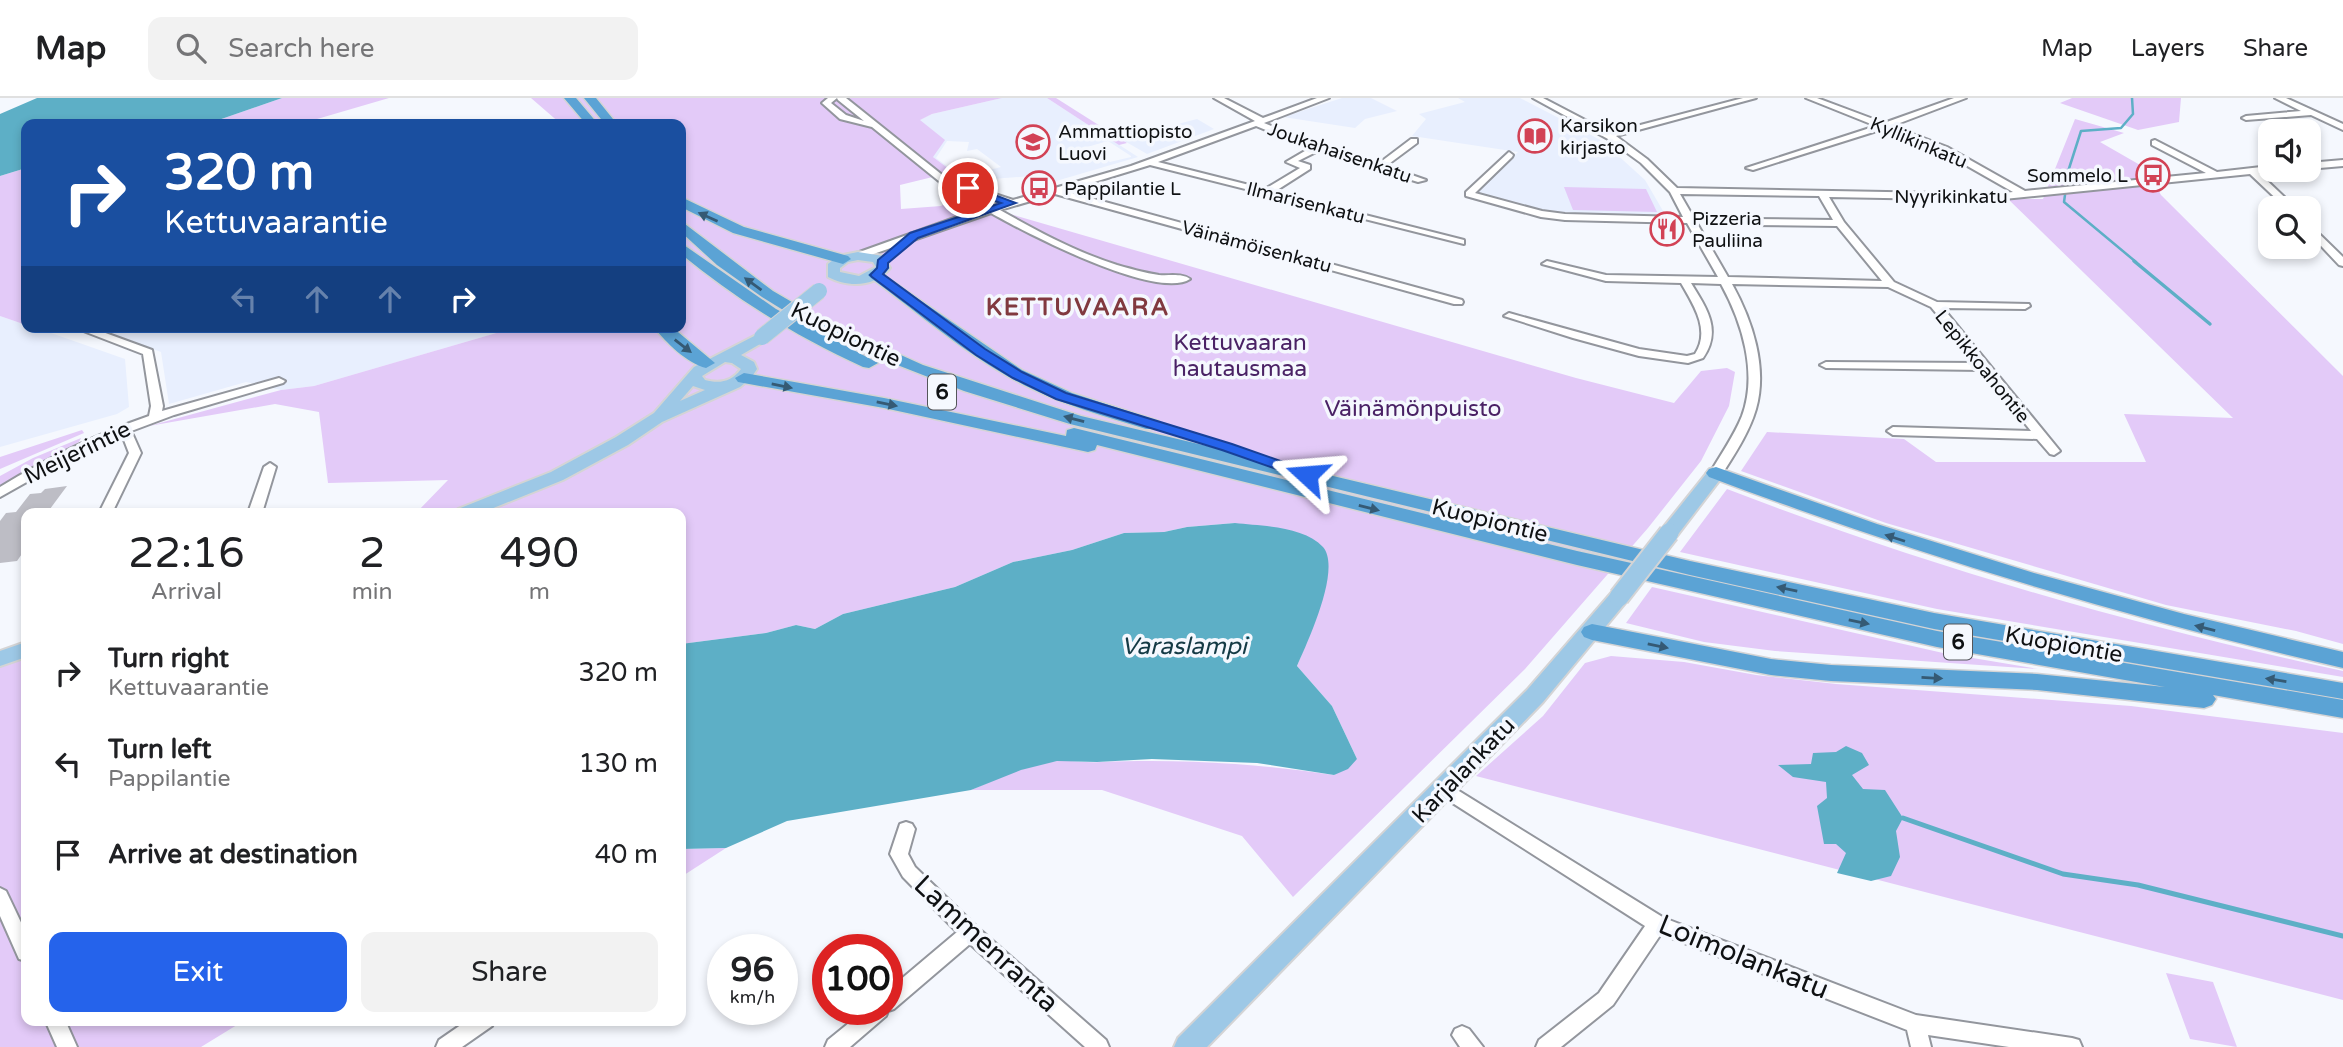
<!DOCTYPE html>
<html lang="en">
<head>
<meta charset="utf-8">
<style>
	:root { --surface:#fff; --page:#f2f2f2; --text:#202124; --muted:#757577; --line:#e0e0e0; --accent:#2563eb }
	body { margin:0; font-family:"Varela Round",sans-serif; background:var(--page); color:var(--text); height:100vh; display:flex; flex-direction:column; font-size:26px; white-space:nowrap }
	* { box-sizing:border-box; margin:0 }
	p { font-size:23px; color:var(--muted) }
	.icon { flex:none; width:38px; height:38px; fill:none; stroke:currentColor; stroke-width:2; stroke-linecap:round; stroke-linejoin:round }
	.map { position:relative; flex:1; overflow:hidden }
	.sheet { position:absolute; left:21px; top:410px; width:665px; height:518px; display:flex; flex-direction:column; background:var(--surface); border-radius:14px; box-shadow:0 4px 10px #0003 }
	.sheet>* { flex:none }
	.guide { position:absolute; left:21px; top:21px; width:665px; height:214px; border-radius:14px; box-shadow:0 4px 10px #0003; background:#1a4fa0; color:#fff; overflow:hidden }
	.fabs { position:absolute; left:2258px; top:21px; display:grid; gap:14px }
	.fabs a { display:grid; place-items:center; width:63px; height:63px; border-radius:14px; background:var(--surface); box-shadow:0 4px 10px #0003; font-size:35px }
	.speed { position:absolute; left:707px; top:836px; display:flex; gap:14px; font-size:35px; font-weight:700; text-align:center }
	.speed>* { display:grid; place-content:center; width:91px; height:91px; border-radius:50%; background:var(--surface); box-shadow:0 4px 10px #0003; line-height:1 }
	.speed small { font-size:18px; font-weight:400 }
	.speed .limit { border:10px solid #d22; background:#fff; color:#111 }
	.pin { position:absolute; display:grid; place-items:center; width:60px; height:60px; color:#fff; margin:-30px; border:4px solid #fff; border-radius:50%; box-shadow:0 2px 7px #0007 }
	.me { position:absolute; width:77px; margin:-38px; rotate:289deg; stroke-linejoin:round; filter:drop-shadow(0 0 5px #0008) }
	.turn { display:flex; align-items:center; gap:24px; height:147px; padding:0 28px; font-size:32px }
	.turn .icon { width:91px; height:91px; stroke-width:2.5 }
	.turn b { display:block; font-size:49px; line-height:60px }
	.lanes { display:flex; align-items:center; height:66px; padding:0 28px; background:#0003; justify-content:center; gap:35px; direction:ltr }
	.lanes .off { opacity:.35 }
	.eta { display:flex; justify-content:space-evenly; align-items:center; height:119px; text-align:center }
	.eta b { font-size:42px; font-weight:600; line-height:49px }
	.cta { display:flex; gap:14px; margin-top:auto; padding:14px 28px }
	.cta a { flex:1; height:80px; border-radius:14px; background:var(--accent); color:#fff; font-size:28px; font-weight:600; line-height:80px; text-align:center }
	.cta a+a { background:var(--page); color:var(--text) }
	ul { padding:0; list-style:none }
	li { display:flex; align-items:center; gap:21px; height:91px; padding:0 28px }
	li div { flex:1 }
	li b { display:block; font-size:26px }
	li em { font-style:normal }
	header { display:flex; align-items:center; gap:42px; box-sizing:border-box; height:98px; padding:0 35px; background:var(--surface); border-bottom:2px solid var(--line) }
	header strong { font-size:33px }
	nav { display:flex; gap:38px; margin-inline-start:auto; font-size:24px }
	.search { width:490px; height:63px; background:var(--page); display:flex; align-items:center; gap:18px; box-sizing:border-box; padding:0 24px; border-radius:14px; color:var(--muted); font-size:26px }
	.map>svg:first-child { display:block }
	.built { fill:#e8effe; fill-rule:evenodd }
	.green { fill:#e3caf8 }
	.water { fill:#5dafc6 }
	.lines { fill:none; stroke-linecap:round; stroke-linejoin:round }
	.stream-far2 { stroke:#5dafc6; stroke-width:2.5 }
	.stream-far1 { stroke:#5dafc6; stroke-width:3.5 }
	.stream { stroke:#5dafc6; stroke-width:5 }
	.building { fill:#bdbdc5 }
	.minor-casing { stroke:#93969d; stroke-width:4 }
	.major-casing { stroke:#d4d4d5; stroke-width:4 }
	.highway-casing { stroke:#d4d4d5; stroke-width:3 }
	.minor { fill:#fff; fill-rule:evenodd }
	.major { fill:#9dc8e6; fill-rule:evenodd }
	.highway { fill:#5ba3d5; fill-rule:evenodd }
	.major-bridge-far1-casing { stroke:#d4d4d5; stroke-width:18; stroke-linecap:butt }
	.major-bridge-casing { stroke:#d4d4d5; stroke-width:23; stroke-linecap:butt }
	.major-bridge-far1 { stroke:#9dc8e6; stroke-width:16 }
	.major-bridge { stroke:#9dc8e6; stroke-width:19 }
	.oneway { fill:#355a74 }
	.route { fill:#2563eb; stroke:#184099; stroke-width:2 }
	.labels { text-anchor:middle; stroke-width:7; stroke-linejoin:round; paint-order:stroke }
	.far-poi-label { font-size:19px; fill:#0f1113; stroke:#f5f8fe; text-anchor:start }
	.far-street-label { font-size:19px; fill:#0f1113; stroke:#f5f8fe }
	.shield { fill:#f5f8fe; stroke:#54565a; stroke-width:2 }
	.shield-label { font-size:21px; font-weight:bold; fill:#0f1113 }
	.street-label { font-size:23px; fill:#0f1113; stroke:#f5f8fe }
	.park-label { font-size:23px; fill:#4a2265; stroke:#f5f8fe }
	.far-district-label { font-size:24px; font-weight:bold; letter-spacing:2px; fill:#81393f; stroke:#f5f8fe }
	.water-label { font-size:24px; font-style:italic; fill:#143a45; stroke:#f5f8fe }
	.near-street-label { font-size:28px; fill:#0f1113; stroke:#f5f8fe }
</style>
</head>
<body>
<header>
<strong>Map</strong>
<div class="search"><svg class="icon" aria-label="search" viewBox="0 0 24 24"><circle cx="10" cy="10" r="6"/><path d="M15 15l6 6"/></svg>Search here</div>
<nav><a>Map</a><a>Layers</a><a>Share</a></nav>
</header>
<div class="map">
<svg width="2343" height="949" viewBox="0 0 2343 949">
	<rect width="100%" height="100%" fill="#f5f8fe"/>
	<path class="built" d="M1002 0H1047L1138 59 1046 86 1032 78 965 83 933 59 919 22 932 16ZM947 43 969 44 967 53 977 51 1001 69 962 79 936 60ZM1108 43 1131 58V59L1110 64 1087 49Z
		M1342 0H1371L1397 13 1365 21 1355 30 1283 19Z
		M1458 0H1520L1580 31 1602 43 1645 82 1666 118 1549 114 1476 95 1518 54 1412 38 1426 21 1419 16 1465 4Z
		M1197 21 1214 31 1147 56 1121 41Z
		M0 218 26 227V229H34L125 261 129 309 117 316 0 349Z
		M91 229H517L314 288 281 292 246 284 169 306 161 254Z"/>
	<path class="green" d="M282 0H389L300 26H207Z
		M531 0H1002L932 16 920 22 945 42 933 59 953 74 900 87 901 111 941 108 968 90 990 102 1003 114 1576 280 1674 305 1701 273 1727 270 1735 274 1729 308 1701 363 1648 430 1525 571 1293 799 1242 738 1102 692H971C998 681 1027 666 1057 663 1071 662 1085 665 1100 664 1183 661 1251 665 1334 677L1357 661 1332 608 1297 568 1317 518 1235 425 1187 429 1164 434 1124 435 1072 452 1013 464 955 489 843 516 815 531 796 527 766 535 681 546V415H416L448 382 328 385 319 314 275 306 149 328 281 292 314 288 517 229H681V26H561Z
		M1047 0H1056L1127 45 1119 47Z
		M2072 0H2181L2179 24 2138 32 2060 5Z
		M2075 21 2124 35 2100 44 2147 71 2161 97 2343 278V546L2296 533 2166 507 1886 425 1741 373 1767 334 1904 341 1936 364H2146L2124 316 2233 320 2008 101H2043Z
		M26 70V227L0 218V78Z
		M1564 89 1646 91 1657 114 1573 112Z
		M82 332 84 335 0 371V359Z
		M81 340 79 344 0 388V378L33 360Z
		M1727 391C1927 468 2134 528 2343 573V579L1937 511 1680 454Z
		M1652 489 1943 555 2038 571 1775 553 1704 544 1626 525Z
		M26 558V922H245L201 949H0V566Z
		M1611 558 1684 564 1756 577 1836 586 2131 608 2343 635V902L1476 678 1543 618 1585 565Z
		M726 750 681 779V751Z
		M2166 875 2213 884 2237 949 2190 941Z"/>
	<path class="water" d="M37 0H282L207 26H26V70L0 78V16Z
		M1235 425C1261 428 1304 428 1323 449 1342 471 1307 545 1297 568L1332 608 1357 661 1348 671 1334 677 1257 665 1152 661 1097 664 1057 663 1021 672 971 692 787 723 726 750 681 751V546L766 535 796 527 815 531 843 516 955 489 1013 464 1072 452 1124 435 1164 434 1187 429Z
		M1846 648 1862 655 1869 667 1852 677 1863 691 1885 692 1903 720 1896 733 1900 759 1891 778 1871 783 1837 775 1846 755 1836 746H1824L1817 708 1827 700 1826 684 1793 679 1778 667 1811 666 1813 655 1836 654Z"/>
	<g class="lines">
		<path class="stream-far2" d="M2065 83 2081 33 2121 30 2133 16 2132 0
			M2065 97 2064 104 2136 164"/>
		<path class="stream-far1" d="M2134 163 2210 226"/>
		<path class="stream" d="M1903 720 2063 776 2138 787 2343 838"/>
	</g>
	<path class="building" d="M67 388 47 415H26V450L17 463 0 465V423L6 415 16 414 30 396 41 395 45 391Z"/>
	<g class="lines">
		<defs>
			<path id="minor" d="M828 0H846L946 80 1013 102 1131 68 1255 23 1214 0H1224L1263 20 1317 0H1329L1264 25 1320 48 1378 66 1411 41H1417V45L1386 68 1426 82 1418 84 1318 53 1298 63 1310 67V71L1274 94 1464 142V146L1150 67 1065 93 1462 202 1463 204 1462 206H1454L1055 96 1000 112C1037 133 1076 154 1117 167 1131 171 1145 175 1159 177 1169 178 1182 175 1190 181 1157 203 1024 134 991 115L862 160H854V156L960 118 1003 105 940 84 872 29 840 21 822 5ZM837 0 838 2 864 23 846 17 831 5ZM1256 28 1310 50 1286 64 1300 70 1265 91 1158 64Z
				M1533 0H1543L1610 35 1743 0H1756L1616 38 1647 61 1677 90 1994 96 2013 94 1941 53 1883 31 1753 72 1746 70 1876 28 1806 0H1817L1884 25 1954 0H1966L1892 28 1947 49 2025 93 2206 75 2152 47V43L2155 42 2217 74 2270 68V72L2273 73 2259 75 2296 110H2286L2250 76 1994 102 1829 99 1844 124 1894 184 1937 204 2029 206 2030 208 2025 211 1943 210 2060 353 2054 357 2050 356 2037 341 1893 337 1887 333 1893 329 2031 333 1982 272 1826 270 1820 267 1826 264 1977 265 1931 209 1888 189 1732 186C1752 222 1768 269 1756 311 1749 335 1734 357 1721 378L1716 379 1710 375C1721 356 1734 338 1742 318 1758 275 1742 224 1721 186L1691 185C1707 211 1722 232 1703 260L1688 265 1639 258 1573 240 1504 218 1509 215 1639 251 1687 258 1695 256C1711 232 1693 206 1681 185L1606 183 1542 166 1547 163 1606 177 1718 179 1687 125 1565 122 1541 119 1466 98V94L1509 54 1513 57 1512 59 1475 95 1542 113 1565 116 1683 119 1670 94 1641 65 1608 41ZM1680 96 1819 98 1833 122 1751 121 1746 124 1751 127 1837 128 1882 183 1728 179Z
				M2275 0H2286L2343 26V32L2311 17 2246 22 2242 20 2246 18 2301 13Z
				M2343 62V68L2308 71V65Z
				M2308 125 2343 159V168L2339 167 2308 134Z
				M73 229H89L152 252 163 308 162 313 279 280 285 283 283 285 174 317 126 335 133 337 141 355 112 415H99L129 355 124 342 116 339 71 359 0 399V389C48 360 97 336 149 318L151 308 143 256Z
				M270 365 276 369 262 415H248L264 369Z
				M1446 685 1664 820 1916 917 2072 940 2079 942 2082 949H2009L1928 937 1931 949H1911L1907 932 1661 836 1613 907 1561 949H1536L1539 942 1599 895 1645 828 1440 697 1438 692 1440 687Z
				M906 724 912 726 915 731 908 756 915 769 977 829 1106 942 1109 949H1085L970 846 894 911 888 913 886 918 850 949H825L828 942 865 912H887V893L957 834 903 779 890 756 900 726Z
				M0 790 6 793 26 835V863L19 861 0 818Z
				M45 922H65L77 949H57Z
				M468 922H495L492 928 462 949H436L439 942Z
				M1462 928 1469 931 1483 949H1460L1452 937 1455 931Z"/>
			<path id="major" d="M858 154 883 158 890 170C875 189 849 190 828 179V166L838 158ZM858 162 873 164 876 169 859 178 840 174V170L848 164Z
				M762 234 770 239 767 242 741 257 754 264 757 271 751 280 740 289 662 324 628 347 563 382 481 415H455L458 411 551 374 616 339 654 315 694 269ZM725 264 732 265 741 271C732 284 719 286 705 282L702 278ZM693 288 705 292 680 303Z
				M1716 370 1725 375 1676 439H1662L1660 435 1662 431 1710 371Z
				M1619 492 1626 494 1629 499 1626 504 1543 604 1207 949H1174L1178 940 1527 592 1612 494Z
				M26 544V559L0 568V553Z"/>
			<path id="highway" d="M564 0H576L598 26H586Z
				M584 0H596L617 26H605Z
				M681 99 744 129 848 158 851 161 843 166 733 135 681 109Z
				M681 123 773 193 821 221 923 267 1081 318 1690 463 1934 515 2343 585V601L1934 531 1690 477 1070 326 964 293 859 252 809 228 762 199 717 167 681 134Z
				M681 145 776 211 878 265 869 270 863 269C797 239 737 202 681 156Z
				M876 172 1022 272 1072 295 1158 323 1161 327 1158 331H1146C1105 318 1063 307 1024 287 969 259 921 217 871 180L868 177 871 174Z
				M654 229H672L715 265 706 270C687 265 666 245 654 229Z
				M744 275 884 300 1066 338 1067 332 1074 330 1577 453 1937 533 2343 602V620L2213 597 2216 601 2212 607 2204 610 2037 592 1831 583 1771 577 1592 542 1584 539 1581 534 1584 529 1592 526 1771 561 1831 567 2037 576 2165 589 1937 549 1577 467 1097 347 1095 352 1088 354 884 310 738 284 735 280Z
				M1716 369 1877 426 2034 475 2184 516 2343 554V570C2127 520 1917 457 1709 379L1706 375 1709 371Z"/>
		</defs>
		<use href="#minor" class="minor-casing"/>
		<use href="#major" class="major-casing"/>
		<use href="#highway" class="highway-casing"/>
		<use href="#minor" class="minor"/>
		<use href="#major" class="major"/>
		<use href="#highway" class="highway"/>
		<defs>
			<path id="major-bridge-far1" d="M762 239 819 193"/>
			<path id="major-bridge" d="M1619 499 1669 435"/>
		</defs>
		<use href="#major-bridge-far1" class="major-bridge-far1-casing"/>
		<use href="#major-bridge" class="major-bridge-casing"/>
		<use href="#major-bridge-far1" class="major-bridge-far1"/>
		<use href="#major-bridge" class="major-bridge"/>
	</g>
	<defs><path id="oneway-solid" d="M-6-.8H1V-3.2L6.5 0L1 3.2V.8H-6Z" transform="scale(1.75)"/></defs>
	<g class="oneway">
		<use href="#oneway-solid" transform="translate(708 119) rotate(-156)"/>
		<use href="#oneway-solid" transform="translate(753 186) rotate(-144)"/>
		<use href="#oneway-solid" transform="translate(683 248) rotate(38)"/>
		<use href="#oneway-solid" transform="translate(782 288) rotate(11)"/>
		<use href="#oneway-solid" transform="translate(887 306) rotate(11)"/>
		<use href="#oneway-solid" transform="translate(1074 321) rotate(-165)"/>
		<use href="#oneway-solid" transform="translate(1369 410) rotate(14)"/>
		<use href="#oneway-solid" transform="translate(1895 440) rotate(-162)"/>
		<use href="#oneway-solid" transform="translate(1787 491) rotate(-168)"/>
		<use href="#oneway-solid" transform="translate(1859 524) rotate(12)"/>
		<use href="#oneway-solid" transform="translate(2205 530) rotate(-166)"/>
		<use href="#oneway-solid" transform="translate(1658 548) rotate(12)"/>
		<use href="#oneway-solid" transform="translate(1932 580) rotate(3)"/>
		<use href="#oneway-solid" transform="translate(2276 582) rotate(-171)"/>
	</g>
	<path class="route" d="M968 87 1016 105 918 140 888 165V170L883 176 985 251 1022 274 1066 295 1232 346 1312 374 1314 377 1312 380H1302L1222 352 1056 301 1013 280 976 257 872 179 870 177 877 170 878 162 910 135 1001 105 964 93 963 90Z"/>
	<defs>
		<symbol id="library-ring" viewBox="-11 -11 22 22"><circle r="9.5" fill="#f5f8fe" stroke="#d24255" stroke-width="1.5"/><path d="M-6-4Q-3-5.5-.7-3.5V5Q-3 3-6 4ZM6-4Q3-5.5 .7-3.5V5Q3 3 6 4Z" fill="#d24255"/></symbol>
		<symbol id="school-ring" viewBox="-11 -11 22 22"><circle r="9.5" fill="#f5f8fe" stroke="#d24255" stroke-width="1.5"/><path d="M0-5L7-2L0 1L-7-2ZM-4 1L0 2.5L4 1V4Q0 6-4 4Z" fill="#d24255"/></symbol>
		<symbol id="bus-ring" viewBox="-11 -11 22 22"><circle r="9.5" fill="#f5f8fe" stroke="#d24255" stroke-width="1.5"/><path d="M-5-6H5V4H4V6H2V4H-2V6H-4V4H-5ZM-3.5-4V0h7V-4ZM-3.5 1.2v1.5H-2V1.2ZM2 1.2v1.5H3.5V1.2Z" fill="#d24255"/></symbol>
		<symbol id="restaurant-ring" viewBox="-11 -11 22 22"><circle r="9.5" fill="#f5f8fe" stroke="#d24255" stroke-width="1.5"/><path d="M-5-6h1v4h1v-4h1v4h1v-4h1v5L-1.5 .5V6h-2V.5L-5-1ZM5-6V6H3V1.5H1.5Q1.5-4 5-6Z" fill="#d24255"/></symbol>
	</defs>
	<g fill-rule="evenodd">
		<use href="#library-ring" x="1516" y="19" width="38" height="38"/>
		<use href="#school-ring" x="1014" y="25" width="38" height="38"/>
		<use href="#bus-ring" x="2134" y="58" width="38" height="38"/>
		<use href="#bus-ring" x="1020" y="71" width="38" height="38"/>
		<use href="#restaurant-ring" x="1648" y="112" width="38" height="38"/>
	</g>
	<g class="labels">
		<g class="far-poi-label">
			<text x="1560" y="34">Karsikon<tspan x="1560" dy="22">kirjasto</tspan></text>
			<text x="1058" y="40">Ammattiopisto<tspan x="1058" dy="22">Luovi</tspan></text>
			<text x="2128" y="84" text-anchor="end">Sommelo L</text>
			<text x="1064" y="97">Pappilantie L</text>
			<text x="1692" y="127">Pizzeria<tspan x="1692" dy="22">Pauliina</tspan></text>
		</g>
		<g class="far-street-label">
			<text transform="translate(1919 44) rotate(23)" y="7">Kyllikinkatu</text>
			<text transform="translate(1340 54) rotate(19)" y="7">Joukahaisenkatu</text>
			<text x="1951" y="105">Nyyrikinkatu</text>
			<text transform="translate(1306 104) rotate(14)" y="7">Ilmarisenkatu</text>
			<text transform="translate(1257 148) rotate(15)" y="7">Väinämöisenkatu</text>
			<text transform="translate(1983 268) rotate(51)" y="7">Lepikkoahontie</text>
		</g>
		<g class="shield">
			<rect x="928" y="276.5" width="28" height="35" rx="5"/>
			<rect x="1944" y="526.5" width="28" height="35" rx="5"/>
		</g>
		<g class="shield-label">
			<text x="942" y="301">6</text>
			<text x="1958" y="551">6</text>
		</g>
		<g class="street-label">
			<text transform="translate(846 236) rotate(26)" y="8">Kuopiontie</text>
			<text transform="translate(77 354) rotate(-26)" y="8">Meijerintie</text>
			<text transform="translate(1490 422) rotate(14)" y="8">Kuopiontie</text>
			<text transform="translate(2064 546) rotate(10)" y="8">Kuopiontie</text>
			<text transform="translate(1463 672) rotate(-46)" y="8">Karjalankatu</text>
		</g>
		<g class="park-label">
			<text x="1240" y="252">Kettuvaaran<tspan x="1240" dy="26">hautausmaa</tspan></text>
			<text x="1413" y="318">Väinämönpuisto</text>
		</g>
		<g class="far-district-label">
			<text x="1078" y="217">KETTUVAARA</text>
		</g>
		<g class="water-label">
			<text x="1184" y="556">Varaslampi</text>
		</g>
		<g class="near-street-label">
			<text transform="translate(987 845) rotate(43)" y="10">Lammenranta</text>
			<text transform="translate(1744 858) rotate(22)" y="10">Loimolankatu</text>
		</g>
	</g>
</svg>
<div class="fabs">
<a><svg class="icon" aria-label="sound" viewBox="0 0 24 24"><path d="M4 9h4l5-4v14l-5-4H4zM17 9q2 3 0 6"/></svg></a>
<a><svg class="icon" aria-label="search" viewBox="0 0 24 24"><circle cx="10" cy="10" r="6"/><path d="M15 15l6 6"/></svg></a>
</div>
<div class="speed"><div>96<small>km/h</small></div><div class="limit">100</div></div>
<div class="pin" style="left:968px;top:90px;background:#d93025"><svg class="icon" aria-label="arrive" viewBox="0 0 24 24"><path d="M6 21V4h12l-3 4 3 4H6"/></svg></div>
<svg class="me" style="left:1307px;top:377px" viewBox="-20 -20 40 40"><path d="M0-17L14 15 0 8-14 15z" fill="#2563eb" stroke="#fff" stroke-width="4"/></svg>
<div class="guide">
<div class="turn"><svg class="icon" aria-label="right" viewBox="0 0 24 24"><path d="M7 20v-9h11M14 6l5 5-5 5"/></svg><div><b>320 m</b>Kettuvaarantie</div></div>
<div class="lanes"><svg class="icon off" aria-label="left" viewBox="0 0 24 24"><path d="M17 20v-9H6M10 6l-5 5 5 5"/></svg><svg class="icon off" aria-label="ahead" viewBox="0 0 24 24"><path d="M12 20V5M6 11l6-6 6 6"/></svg><svg class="icon off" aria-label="ahead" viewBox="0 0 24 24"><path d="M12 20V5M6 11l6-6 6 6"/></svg><svg class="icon" aria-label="right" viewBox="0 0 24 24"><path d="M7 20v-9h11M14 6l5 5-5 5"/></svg></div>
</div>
<section class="sheet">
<div class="eta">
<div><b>22:16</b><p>Arrival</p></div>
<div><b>2</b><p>min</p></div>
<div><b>490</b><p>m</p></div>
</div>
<ul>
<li><svg class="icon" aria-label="right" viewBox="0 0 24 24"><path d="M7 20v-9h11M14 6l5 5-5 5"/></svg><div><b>Turn right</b><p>Kettuvaarantie</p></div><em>320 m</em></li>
<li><svg class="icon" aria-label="left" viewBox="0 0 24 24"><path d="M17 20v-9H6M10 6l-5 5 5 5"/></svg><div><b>Turn left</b><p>Pappilantie</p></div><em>130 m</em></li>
<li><svg class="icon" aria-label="arrive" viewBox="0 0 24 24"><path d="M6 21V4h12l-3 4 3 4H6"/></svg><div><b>Arrive at destination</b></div><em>40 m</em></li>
</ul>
<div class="cta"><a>Exit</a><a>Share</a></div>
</section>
</div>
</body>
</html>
